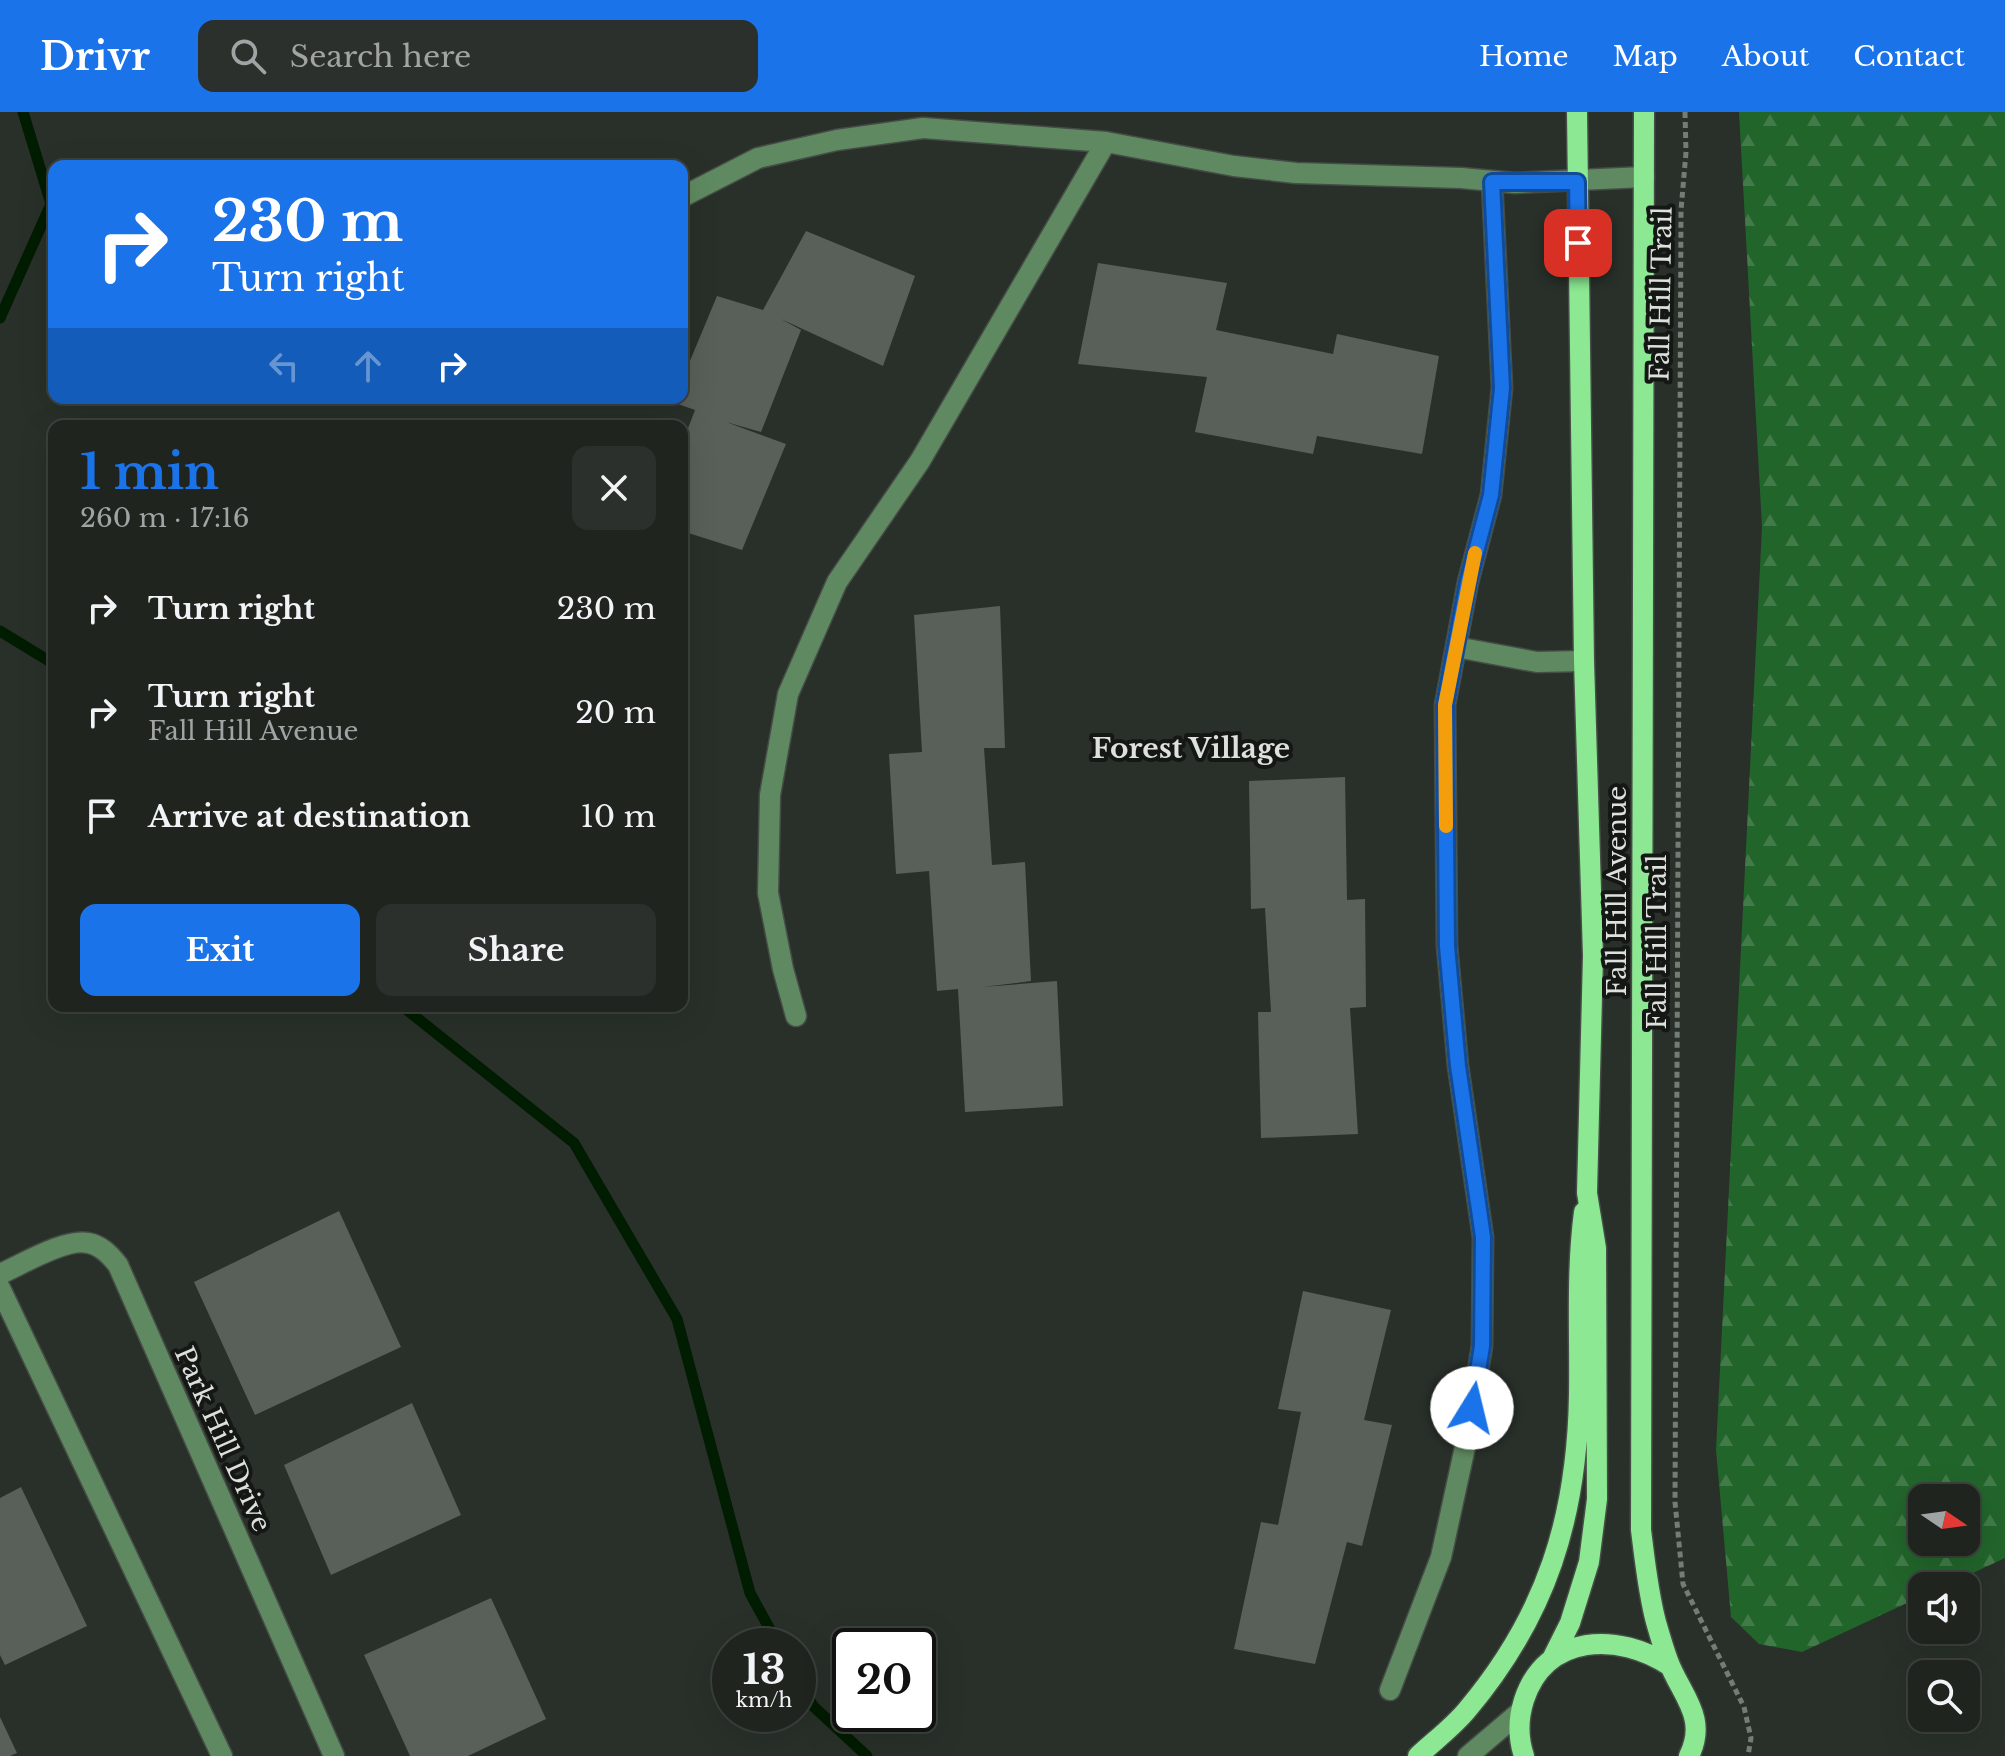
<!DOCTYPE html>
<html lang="en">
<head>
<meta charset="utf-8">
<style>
	:root { --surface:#1f241f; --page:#2c302c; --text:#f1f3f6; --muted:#a1a4a4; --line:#3c413d; --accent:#1a73e8 }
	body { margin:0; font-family:"Libre Baskerville",serif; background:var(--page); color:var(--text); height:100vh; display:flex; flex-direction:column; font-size:30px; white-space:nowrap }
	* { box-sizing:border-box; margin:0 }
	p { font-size:26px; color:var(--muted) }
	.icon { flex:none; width:44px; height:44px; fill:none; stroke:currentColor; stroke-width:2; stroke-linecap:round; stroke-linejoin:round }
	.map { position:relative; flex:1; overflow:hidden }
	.sheet { position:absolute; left:48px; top:308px; width:640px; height:592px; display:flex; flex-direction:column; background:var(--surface); border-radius:16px; box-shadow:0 8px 32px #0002,0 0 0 2px var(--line) }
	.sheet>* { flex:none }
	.top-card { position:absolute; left:48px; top:48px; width:640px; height:244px; border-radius:16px; box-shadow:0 8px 32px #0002,0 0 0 2px var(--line); background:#1a73e8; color:#fff; overflow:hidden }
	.needle { width:52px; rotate:103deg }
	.buttons { position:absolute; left:1908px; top:1372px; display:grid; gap:16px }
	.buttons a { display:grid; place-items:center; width:72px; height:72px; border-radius:16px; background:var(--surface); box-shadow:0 8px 32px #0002,0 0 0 2px var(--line); font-size:40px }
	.speed { position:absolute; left:712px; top:1516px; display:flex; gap:16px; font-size:40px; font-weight:700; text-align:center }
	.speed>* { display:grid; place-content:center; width:104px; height:104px; border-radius:50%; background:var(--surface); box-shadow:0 8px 32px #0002,0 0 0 2px var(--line); line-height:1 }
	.speed small { font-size:20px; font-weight:400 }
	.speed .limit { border:4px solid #111; border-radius:12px; background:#fff; color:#111 }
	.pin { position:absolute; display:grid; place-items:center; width:68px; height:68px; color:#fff; margin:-34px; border-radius:16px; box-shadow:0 4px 12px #0006 }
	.me { position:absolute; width:88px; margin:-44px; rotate:9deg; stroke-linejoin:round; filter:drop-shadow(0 0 6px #0008) }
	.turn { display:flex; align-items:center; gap:28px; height:168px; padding:0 32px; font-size:36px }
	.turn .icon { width:104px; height:104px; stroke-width:2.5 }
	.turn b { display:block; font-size:56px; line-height:68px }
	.lanes { display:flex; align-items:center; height:76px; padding:0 32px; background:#0003; justify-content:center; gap:40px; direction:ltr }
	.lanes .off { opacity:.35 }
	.round { display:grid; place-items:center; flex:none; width:84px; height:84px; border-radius:16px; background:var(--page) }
	.summary { display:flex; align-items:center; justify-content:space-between; height:136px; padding:0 32px }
	h1 { font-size:48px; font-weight:800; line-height:60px; color:var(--accent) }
	.cta { display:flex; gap:16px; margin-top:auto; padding:16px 32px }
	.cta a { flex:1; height:92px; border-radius:16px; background:var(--accent); color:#fff; font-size:32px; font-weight:800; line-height:92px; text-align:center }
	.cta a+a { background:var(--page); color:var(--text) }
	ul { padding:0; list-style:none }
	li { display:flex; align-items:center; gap:24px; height:104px; padding:0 32px }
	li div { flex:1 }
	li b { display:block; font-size:30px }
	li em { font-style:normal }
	header { display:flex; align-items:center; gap:48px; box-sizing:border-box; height:112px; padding:0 40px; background:var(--accent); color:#fff }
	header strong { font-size:38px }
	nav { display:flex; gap:44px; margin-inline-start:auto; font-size:28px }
	.search { width:560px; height:72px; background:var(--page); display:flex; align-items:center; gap:20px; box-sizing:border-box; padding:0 28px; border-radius:16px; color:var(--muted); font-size:30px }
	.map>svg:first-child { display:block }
	.forest { fill:url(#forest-firs); fill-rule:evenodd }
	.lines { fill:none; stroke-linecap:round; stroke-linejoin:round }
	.stream { stroke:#001c01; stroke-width:11 }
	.building { fill:#586059 }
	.minor-casing { stroke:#464c46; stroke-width:23 }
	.major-casing { stroke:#464c46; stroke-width:23 }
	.path { stroke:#757b75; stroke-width:5; stroke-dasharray:6 4; stroke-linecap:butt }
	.minor { stroke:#5f8a61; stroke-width:20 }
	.major { stroke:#8ce892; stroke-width:20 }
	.route-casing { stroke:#114b97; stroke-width:20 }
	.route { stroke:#1a73e8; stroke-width:14 }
	.slow { stroke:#f59e0b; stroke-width:14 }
	.labels { text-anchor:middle; stroke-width:8; stroke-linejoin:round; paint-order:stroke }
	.street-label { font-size:26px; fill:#dde1dd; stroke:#141714 }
	.neighbourhood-label { font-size:28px; font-weight:bold; fill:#dde1dd; stroke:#141714 }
</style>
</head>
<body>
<header>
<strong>Drivr</strong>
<div class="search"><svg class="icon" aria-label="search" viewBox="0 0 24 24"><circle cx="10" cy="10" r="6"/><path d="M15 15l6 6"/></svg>Search here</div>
<nav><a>Home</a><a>Map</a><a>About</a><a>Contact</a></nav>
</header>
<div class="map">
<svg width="2005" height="1644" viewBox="0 0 2005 1644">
	<defs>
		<pattern id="forest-firs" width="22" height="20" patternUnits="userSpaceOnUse" patternTransform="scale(2)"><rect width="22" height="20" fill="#22652b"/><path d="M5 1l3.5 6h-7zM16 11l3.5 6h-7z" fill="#427b49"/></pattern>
	</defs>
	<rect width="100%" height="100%" fill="#293029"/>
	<path class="forest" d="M1739 0H2005V1446L1945 1474H1922V1484L1802 1540 1759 1532 1731 1505 1716 1338 1762 415ZM1922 1386H1966V1430H1922Z"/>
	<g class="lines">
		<path class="stream" d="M0 206 51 92 23 0
			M0 519 54 552
			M402 894 574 1031 677 1207 750 1481 779 1534
			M798 1567 813 1594 867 1644"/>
	</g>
	<path class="building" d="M806 119 915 164 883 254 781 207 801 218 761 320 726 310 786 332 742 438 682 419V332L695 298 672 290 674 286H682V268L717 184 763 198Z
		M1098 151 1227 171 1216 218 1333 242 1337 222 1439 244 1422 342 1317 324 1313 342 1195 320 1207 265 1078 252Z
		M1000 494 1005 636H984L992 753 1025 750 1031 869 983 875 1057 869 1063 994 965 1000 958 877 937 879 929 759 896 762 889 642 922 640 914 503Z
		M1345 665 1347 788 1365 787 1366 895 1350 896 1358 1022 1261 1026 1258 900H1271L1265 796 1251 797 1249 669Z
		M339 1099 401 1235 255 1303 194 1170Z
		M1303 1179 1391 1198 1364 1308 1392 1313 1362 1434 1347 1430 1315 1552 1234 1537 1261 1410 1278 1413 1301 1300 1278 1297Z
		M412 1291 461 1403 331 1463 284 1353Z
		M21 1375 87 1514 5 1553 0 1543V1386Z
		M491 1486 546 1607 468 1644H410L364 1543Z
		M0 1605 17 1641 10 1644H0Z"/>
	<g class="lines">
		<defs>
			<path id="minor" d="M682 85 758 46 837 28 923 16 1106 30 1234 54 1296 61 1461 66 1515 71 1644 65
				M1456 535 1537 550 1584 549
				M796 904 783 857 768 781 770 683 788 582 837 470 920 349 1106 30
				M0 1162C21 1153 65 1126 88 1131 101 1133 110 1143 118 1153L334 1644
				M0 1176 222 1644
				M1390 1578 1441 1445 1467 1326 1482 1234 1483 1125 1458 954 1447 834 1445 593 1468 470 1491 383 1502 276 1492 70
				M1468 1644 1521 1599"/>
			<path id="major" d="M1644 0 1641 1418C1645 1449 1648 1480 1656 1510 1660 1524 1664 1538 1669 1551 1682 1584 1708 1606 1689 1644
				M1552 1547 1570 1511 1589 1450 1597 1387 1596 1136 1587 1081 1593 844 1584 549 1577 0
				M1418 1644C1434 1629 1453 1615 1467 1598 1547 1503 1577 1405 1579 1283 1580 1222 1576 1161 1584 1100
				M1524 1644C1518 1626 1518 1607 1524 1588 1546 1521 1619 1520 1670 1554"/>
		</defs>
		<use href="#minor" class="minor-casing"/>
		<use href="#major" class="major-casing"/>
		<path class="path" d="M1685 0 1686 40 1681 98 1675 1390 1683 1472 1744 1595 1751 1626 1748 1644"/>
		<use href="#minor" class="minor"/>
		<use href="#major" class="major"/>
	</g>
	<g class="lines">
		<defs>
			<path id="route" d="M1472 1296 1482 1234 1483 1125 1458 954 1447 834 1445 593 1468 470 1491 383 1502 276 1492 70H1577L1578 131"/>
		</defs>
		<use href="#route" class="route-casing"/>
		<use href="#route" class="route"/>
		<path class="slow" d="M1446 714 1445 593 1475 441"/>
	</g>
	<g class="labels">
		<g class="street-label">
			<text transform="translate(1661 182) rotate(-89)" y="9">Fall Hill Trail</text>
			<text transform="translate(1617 779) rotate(-90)" y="9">Fall Hill Avenue</text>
			<text transform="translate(1657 830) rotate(-90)" y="9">Fall Hill Trail</text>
			<text transform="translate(223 1327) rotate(66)" y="9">Park Hill Drive</text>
		</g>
		<g class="neighbourhood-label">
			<text x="1191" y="646">Forest Village</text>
		</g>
	</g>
</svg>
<div class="buttons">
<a><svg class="needle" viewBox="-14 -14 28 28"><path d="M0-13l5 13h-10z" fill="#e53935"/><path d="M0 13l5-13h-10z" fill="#a1a4a4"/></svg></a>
<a><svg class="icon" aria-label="sound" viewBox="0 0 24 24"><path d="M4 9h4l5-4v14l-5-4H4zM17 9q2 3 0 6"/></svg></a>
<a><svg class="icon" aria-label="search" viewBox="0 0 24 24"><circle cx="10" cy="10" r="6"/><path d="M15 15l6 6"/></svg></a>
</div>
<div class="speed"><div>13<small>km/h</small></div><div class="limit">20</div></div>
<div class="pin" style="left:1578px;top:131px;background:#d93025"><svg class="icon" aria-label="arrive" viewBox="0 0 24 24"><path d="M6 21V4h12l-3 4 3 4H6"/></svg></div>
<svg class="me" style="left:1472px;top:1296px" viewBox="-20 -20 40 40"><circle r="19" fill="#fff"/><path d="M0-13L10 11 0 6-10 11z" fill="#1a73e8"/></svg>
<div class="top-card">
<div class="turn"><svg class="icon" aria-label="right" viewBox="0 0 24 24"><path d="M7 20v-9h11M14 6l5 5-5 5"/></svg><div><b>230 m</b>Turn right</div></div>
<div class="lanes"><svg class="icon off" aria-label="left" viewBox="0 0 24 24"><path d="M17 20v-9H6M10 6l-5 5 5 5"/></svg><svg class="icon off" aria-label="ahead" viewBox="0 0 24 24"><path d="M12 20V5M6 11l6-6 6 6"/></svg><svg class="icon" aria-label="right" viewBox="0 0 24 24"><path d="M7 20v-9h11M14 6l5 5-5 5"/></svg></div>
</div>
<section class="sheet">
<div class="summary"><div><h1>1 min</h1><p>260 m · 17:16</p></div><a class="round"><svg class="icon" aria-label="close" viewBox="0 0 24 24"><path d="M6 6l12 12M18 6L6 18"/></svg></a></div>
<ul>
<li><svg class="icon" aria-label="right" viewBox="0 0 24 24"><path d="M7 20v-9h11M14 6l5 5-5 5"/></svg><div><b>Turn right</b></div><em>230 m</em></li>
<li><svg class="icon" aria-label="right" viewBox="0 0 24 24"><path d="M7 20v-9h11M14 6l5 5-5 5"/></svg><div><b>Turn right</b><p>Fall Hill Avenue</p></div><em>20 m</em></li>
<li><svg class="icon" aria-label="arrive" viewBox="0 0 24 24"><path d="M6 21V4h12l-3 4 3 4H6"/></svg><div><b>Arrive at destination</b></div><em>10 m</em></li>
</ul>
<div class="cta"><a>Exit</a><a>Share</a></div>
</section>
</div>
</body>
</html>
